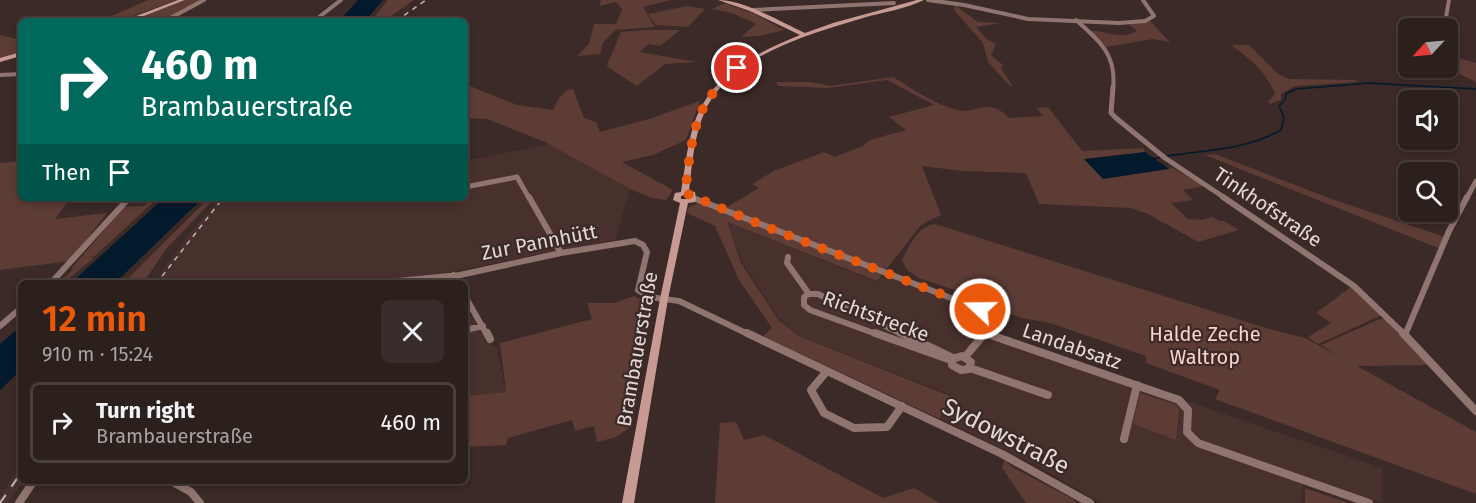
<!DOCTYPE html>
<html lang="en">
<head>
<meta charset="utf-8">
<style>
	:root { --surface:#2c201d; --page:#382d2a; --text:#f1f3f6; --muted:#a6a3a4; --line:#483e3b; --accent:#ea580c }
	body { margin:0; font-family:"Fira Sans",sans-serif; background:var(--page); color:var(--text); height:100vh; display:flex; flex-direction:column; font-size:22px; white-space:nowrap }
	* { box-sizing:border-box; margin:0 }
	p { font-size:20px; color:var(--muted) }
	.icon { flex:none; width:33px; height:33px; fill:none; stroke:currentColor; stroke-width:2; stroke-linecap:round; stroke-linejoin:round }
	.map { position:relative; flex:1; overflow:hidden }
	.drawer { position:absolute; left:18px; top:280px; width:450px; height:204px; display:flex; flex-direction:column; background:var(--surface); border-radius:9px; box-shadow:0 3px 9px #0003,0 0 0 2px var(--line) }
	.drawer>* { flex:none }
	.hud { position:absolute; left:18px; top:18px; width:450px; height:183px; border-radius:9px; box-shadow:0 3px 9px #0003,0 0 0 2px var(--line); background:#00695c; color:#fff; overflow:hidden }
	.needle { width:39px; rotate:244deg }
	.controls { position:absolute; left:1398px; top:18px; display:grid; gap:12px }
	.controls a { display:grid; place-items:center; width:60px; height:60px; border-radius:9px; background:var(--surface); box-shadow:0 3px 9px #0003,0 0 0 2px var(--line); font-size:30px }
	.pin { position:absolute; display:grid; place-items:center; width:51px; height:51px; color:#fff; margin:-26px; border:3px solid #fff; border-radius:50%; box-shadow:0 2px 6px #0007 }
	.me { position:absolute; width:66px; margin:-33px; rotate:291deg; stroke-linejoin:round; filter:drop-shadow(0 0 4px #0008) }
	.turn { display:flex; align-items:center; gap:21px; height:126px; padding:0 24px; font-size:27px }
	.turn .icon { width:78px; height:78px; stroke-width:2.5 }
	.turn b { display:block; font-size:42px; line-height:51px }
	.then { display:flex; align-items:center; height:57px; padding:0 24px; background:#0003; gap:12px; font-size:22px }
	.round { display:grid; place-items:center; flex:none; width:63px; height:63px; border-radius:9px; background:var(--page) }
	.headline { display:flex; align-items:center; justify-content:space-between; height:102px; padding:0 24px }
	h1 { font-size:36px; font-weight:600; line-height:45px; color:var(--accent) }
	ul { padding:0; list-style:none }
	li { display:flex; align-items:center; gap:18px; height:81px; margin:0 12px 9px; padding:0 12px; border:3px solid var(--line); border-radius:9px }
	li div { flex:1 }
	li b { display:block; font-size:22px }
	li em { font-style:normal }
	.map>svg:first-child { display:block }
	.built { fill:#48302c }
	.green { fill:#5d3c36 }
	.water { fill:#03192c }
	.lines { fill:none; stroke-linecap:round; stroke-linejoin:round }
	.stream { stroke:#03192c; stroke-width:1.5 }
	.street-far3 { stroke:#90746f; stroke-width:4 }
	.street-far2 { stroke:#90746f; stroke-width:5 }
	.street-far1 { stroke:#90746f; stroke-width:6 }
	.street { stroke:#90746f; stroke-width:8 }
	.secondary { fill:#c79b93; fill-rule:evenodd }
	.rail-far1 { stroke:#c1b5b3; stroke-width:1.5; stroke-dasharray:5 5; stroke-linecap:butt }
	.rail { stroke:#c1b5b3; stroke-width:2; stroke-dasharray:10 10; stroke-linecap:butt }
	.route { stroke:#ea580c; stroke-width:10; stroke-dasharray:0 18 }
	.labels { text-anchor:middle; stroke-width:4.5; stroke-linejoin:round; paint-order:stroke }
	.street-label { font-size:20px; fill:#e4d9d7; stroke:#3b2a27 }
	.park-label { font-size:20px; fill:#f9d3cc; stroke:#3b2a27 }
	.near-street-label { font-size:24px; fill:#e4d9d7; stroke:#3b2a27 }
</style>
</head>
<body>
<div class="map">
<svg width="1476" height="503" viewBox="0 0 1476 503">
	<rect width="100%" height="100%" fill="#3b2a27"/>
	<path class="built" d="M549 144 630 189 615 240 449 272 452 283 153 284 188 236 220 198H465V161Z
		M726 222 877 282 885 273 988 311V333L1382 468V503L1304 476 1301 503H1101L1038 466 942 420 951 395 800 336 780 321 742 262Z
		M465 305 486 342 497 348 506 392 465 396Z
		M21 466V482H23L8 503H0V496Z"/>
	<path class="green" d="M148 0H177L119 21H100Z
		M186 0H203L164 21H129Z
		M388 0H414L384 21H371Z
		M601 0H671L643 7 655 27 615 30 603 43 600 54 577 56 589 44 594 24H616L622 9 616 2 599 6Z
		M725 3 755 14 784 30 760 36 741 37 756 24 732 13 712 9Z
		M955 5 978 22 1002 23 976 27 987 39 996 44 991 55 1003 65 1001 68 1013 87 1009 85 988 62 983 43 954 10Z
		M687 6 705 9 688 27 656 25 648 14Z
		M1150 21 1170 42 1153 39 1106 47 1091 31C1106 30 1119 41 1137 31L1127 23Z
		M646 30H680L660 46 649 44 639 52 697 62 665 64 637 86 609 68 607 65 621 32Z
		M0 35 21 40V53L0 59Z
		M1231 45H1249L1277 73 1289 79 1356 80 1357 82 1295 86 1281 94V100L1270 104 1268 101 1275 94C1266 71 1250 59 1231 45Z
		M1448 52 1458 58 1476 63V82L1447 68Z
		M893 77C913 89 934 104 957 110 975 115 988 96 1009 118L1043 116 1037 108 1048 107 1082 151 1143 148 1145 152 1085 160 1104 178 1173 168 1205 186 1183 190 1193 200 1171 203 1188 219 1201 220 1212 217 1220 221H1224L1239 230 1198 242 1148 214 1131 208 1039 204 1026 173 962 171 922 166 941 215 921 225 877 281 727 222 741 263 779 321 799 336 950 396 940 419 763 336 772 328 739 280 715 226 687 213 689 207 707 200 727 207 759 188 752 184 774 171 824 152 835 157 863 146 870 140 906 130 889 117 934 105 887 80 828 88 778 86 776 82H811L829 86Z
		M465 84 517 105 553 110 559 98 567 90 573 89 584 118 596 122 600 132 649 119 700 101 686 140 653 155 622 162 673 190 666 200 652 198 630 189 545 142 487 119 465 118Z
		M1215 154 1326 197 1445 237 1441 249 1205 155Z
		M21 161V198H83L69 200 55 219 107 213 70 261 0 270V163Z
		M152 198H158L95 256 89 257 94 258 63 283 56 284 73 270 71 269 124 207 144 206Z
		M209 198H215L167 248 143 283H123Z
		M935 224 1269 329 1305 338 1338 356 1321 345 1380 319H1385L1429 365 1357 366 1476 432V494L1215 399 1220 390 1146 363V356L1050 323 1022 318 996 309 963 293 919 278 907 270 902 260C910 245 917 227 935 224Z
		M1352 286 1382 315 1318 344 1308 337 1331 323 1316 313Z
		M634 296 652 306 632 426 616 437 597 442 594 426 575 431 572 420 508 438 506 445 465 447V396L506 392 500 343 592 319 587 303H614Z
		M1140 393 1176 405 1179 409 1176 440 1133 424Z
		M736 422 744 440 764 435 883 498 914 488 940 503H715L720 423Z
		M1005 460 1012 467 1073 499 1076 503H1026L1002 468Z
		M1305 488 1348 503H1305Z"/>
	<path class="water" d="M358 0H383L365 21H339Z
		M1145 152 1169 169 1103 179 1084 159Z
		M164 198H203L115 283H71Z
		M21 326V370L0 390V344Z"/>
	<g class="lines">
		<path class="stream" d="M1167 156C1206 150 1245 150 1281 130L1284 118 1279 106 1285 100 1286 94 1296 89 1369 83 1476 89
			M1154 159 1161 157"/>
		<path class="street-far3" d="M928 0 964 5 1028 19 1119 23 1145 21 1154 16 1143 0
			M752 10 894 3
			M1076 20C1100 41 1117 55 1113 89
			M165 21 204 0
			M314 21 341 0
			M1427 28 1445 23 1449 0
			M0 75 21 74"/>
		<path class="street-far2" d="M1113 87 1111 113 1116 118 1165 158 1225 198
			M465 187 517 177 529 198
			M1467 198 1476 181"/>
		<path class="street-far1" d="M529 197 561 253
			M1223 197 1354 286 1405 335
			M693 198 987 312 990 319 984 335
			M788 257 787 263 809 294
			M453 275 458 284
			M50 284 129 198
			M367 284 460 275 561 253 635 241 643 245 647 252 638 290 649 297 679 301 750 335
			M465 296 487 335
			M0 326 21 308
			M465 330 483 326
			M985 333 990 335
			M879 335 810 310 804 305V297L809 294H818L904 335
			M1405 335 1449 231 1467 197"/>
		<path class="street" d="M487 333 490 339
			M747 333 1002 454 1090 503
			M875 333 951 360
			M901 333 953 358
			M985 333 1179 400 1188 410 1187 432 1198 443 1369 503
			M1403 333 1476 411
			M962 356 971 362 969 369 961 370 952 365V359Z
			M965 357 985 333
			M970 368 1048 395
			M827 371 811 390 824 413 854 428 887 427 902 406
			M1124 439 1137 385
			M173 482 191 492 200 503
			M19 503 33 482"/>
		<path class="secondary" d="M178 0H185L131 21H123Z
			M718 0C744 0 781 22 805 33L833 23 917 0H924C906 9 883 12 863 18 810 34 731 55 705 111 694 136 692 164 689 191L695 192 696 200 695 202 688 203 668 299 634 503H622L660 299 680 203 673 200 675 193 681 192C685 169 687 145 694 124 710 75 756 53 800 35L750 11ZM685 195 688 196V199H681V196Z
			M21 52V56L0 62V58Z"/>
		<path class="rail-far1" d="M396 21 426 0
			M156 284 223 198"/>
		<path class="rail" d="M0 503 21 473"/>
	</g>
	<g class="lines">
		<path class="route" d="M737 68C727 78 716 88 708 100 691 125 689 164 685 193L764 226 980 309"/>
	</g>
	<g class="labels">
		<g class="street-label">
			<text transform="translate(1268 207) rotate(34)" y="7">Tinkhofstraße</text>
			<text transform="translate(539 242) rotate(-11)" y="7">Zur Pannhütt</text>
			<text transform="translate(876 316) rotate(20)" y="7">Richtstrecke</text>
			<text transform="translate(1072 346) rotate(19)" y="7">Landabsatz</text>
			<text transform="translate(637 349) rotate(-80)" y="7">Brambauerstraße</text>
		</g>
		<g class="park-label">
			<text x="1205" y="341">Halde Zeche<tspan x="1205" dy="23">Waltrop</tspan></text>
		</g>
		<g class="near-street-label">
			<text transform="translate(1006 436) rotate(27)" y="8">Sydowstraße</text>
		</g>
	</g>
</svg>
<div class="controls">
<a><svg class="needle" viewBox="-14 -14 28 28"><path d="M0-13l5 13h-10z" fill="#e53935"/><path d="M0 13l5-13h-10z" fill="#a6a3a4"/></svg></a>
<a><svg class="icon" aria-label="sound" viewBox="0 0 24 24"><path d="M4 9h4l5-4v14l-5-4H4zM17 9q2 3 0 6"/></svg></a>
<a><svg class="icon" aria-label="search" viewBox="0 0 24 24"><circle cx="10" cy="10" r="6"/><path d="M15 15l6 6"/></svg></a>
</div>
<div class="pin" style="left:737px;top:68px;background:#d93025"><svg class="icon" aria-label="arrive" viewBox="0 0 24 24"><path d="M6 21V4h12l-3 4 3 4H6"/></svg></div>
<svg class="me" style="left:980px;top:309px" viewBox="-20 -20 40 40"><circle r="17" fill="#ea580c" stroke="#fff" stroke-width="3"/><path d="M0-11L8 9 0 5-8 9z" fill="#fff"/></svg>
<div class="hud">
<div class="turn"><svg class="icon" aria-label="right" viewBox="0 0 24 24"><path d="M7 20v-9h11M14 6l5 5-5 5"/></svg><div><b>460 m</b>Brambauerstraße</div></div>
<div class="then">Then<svg class="icon" aria-label="arrive" viewBox="0 0 24 24"><path d="M6 21V4h12l-3 4 3 4H6"/></svg></div>
</div>
<section class="drawer">
<div class="headline"><div><h1>12 min</h1><p>910 m · 15:24</p></div><a class="round"><svg class="icon" aria-label="close" viewBox="0 0 24 24"><path d="M6 6l12 12M18 6L6 18"/></svg></a></div>
<ul>
<li><svg class="icon" aria-label="right" viewBox="0 0 24 24"><path d="M7 20v-9h11M14 6l5 5-5 5"/></svg><div><b>Turn right</b><p>Brambauerstraße</p></div><em>460 m</em></li>
</ul>
</section>
</div>
</body>
</html>
